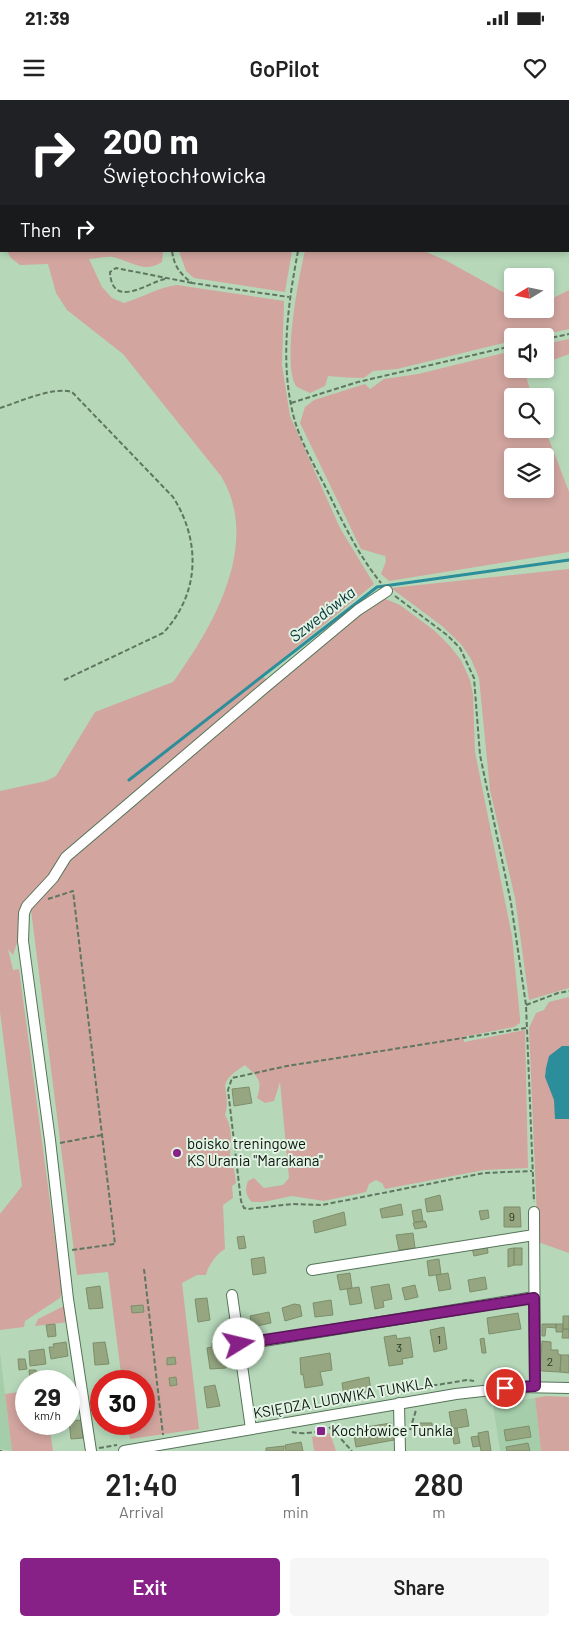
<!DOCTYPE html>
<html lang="en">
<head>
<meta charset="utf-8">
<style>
	:root { --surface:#fff; --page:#f6f6f6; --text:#222; --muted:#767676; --accent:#872087 }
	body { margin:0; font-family:Barlow,sans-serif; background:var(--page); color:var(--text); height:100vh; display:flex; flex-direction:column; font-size:19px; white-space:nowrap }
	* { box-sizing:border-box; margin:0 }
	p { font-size:16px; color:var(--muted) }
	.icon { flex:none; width:28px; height:28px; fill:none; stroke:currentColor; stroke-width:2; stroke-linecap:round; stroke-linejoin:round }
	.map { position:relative; height:1351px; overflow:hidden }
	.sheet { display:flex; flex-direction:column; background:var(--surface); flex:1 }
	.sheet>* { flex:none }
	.top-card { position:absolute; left:0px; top:0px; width:570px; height:152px; box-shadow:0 2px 8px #0003; background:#202124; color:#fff; overflow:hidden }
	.needle { width:32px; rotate:260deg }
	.tools { position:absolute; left:504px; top:168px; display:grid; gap:10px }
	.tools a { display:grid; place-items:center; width:50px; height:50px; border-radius:5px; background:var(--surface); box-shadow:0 2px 8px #0003; font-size:25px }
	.speed { position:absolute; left:15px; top:1270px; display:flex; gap:10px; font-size:25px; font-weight:700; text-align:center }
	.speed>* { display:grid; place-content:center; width:65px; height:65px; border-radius:50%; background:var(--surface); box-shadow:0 2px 8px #0003; line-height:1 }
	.speed small { font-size:12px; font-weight:400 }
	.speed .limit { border:8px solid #d22; background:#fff; color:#111 }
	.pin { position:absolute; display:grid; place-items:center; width:42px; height:42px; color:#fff; margin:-21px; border:2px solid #fff; border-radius:50%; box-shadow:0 1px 5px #0007 }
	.me { position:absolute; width:55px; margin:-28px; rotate:81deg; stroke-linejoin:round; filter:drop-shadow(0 0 4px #0008) }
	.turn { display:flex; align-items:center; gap:18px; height:105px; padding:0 20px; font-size:22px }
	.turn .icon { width:65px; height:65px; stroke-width:2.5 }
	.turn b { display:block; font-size:35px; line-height:42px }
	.then { display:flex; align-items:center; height:48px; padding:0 20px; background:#0003; gap:10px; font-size:19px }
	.eta { display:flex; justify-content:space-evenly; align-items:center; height:85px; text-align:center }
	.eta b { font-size:30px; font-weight:600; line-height:35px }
	.action { display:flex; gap:10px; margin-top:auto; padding:10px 20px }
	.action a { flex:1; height:58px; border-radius:5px; background:var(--accent); color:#fff; font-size:20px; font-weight:600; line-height:58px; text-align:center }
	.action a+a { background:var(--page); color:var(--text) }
	.status { display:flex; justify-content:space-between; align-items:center; height:35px; padding:0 25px; background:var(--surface); direction:ltr }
	.status svg { height:14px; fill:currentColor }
	header { display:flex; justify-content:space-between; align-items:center; height:65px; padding:0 20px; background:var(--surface); font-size:22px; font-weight:600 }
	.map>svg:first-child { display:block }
	.built { fill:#a5cdaa }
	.green { fill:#d2a59f; fill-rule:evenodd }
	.water { fill:#2c8e9b }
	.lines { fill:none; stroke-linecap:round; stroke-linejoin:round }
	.stream { stroke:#2c8e9b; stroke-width:3 }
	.building { fill:#95a681; stroke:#7d8e6a }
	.minor-casing { stroke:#557358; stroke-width:12 }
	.path { stroke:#5f7661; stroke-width:2; stroke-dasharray:5 2.5; stroke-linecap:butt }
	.minor { stroke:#fff; stroke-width:10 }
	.route-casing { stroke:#581558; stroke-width:12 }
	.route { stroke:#872087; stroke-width:9 }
	.poi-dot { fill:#872087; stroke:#e2f3e4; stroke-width:2 }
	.labels { text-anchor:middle; stroke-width:4; stroke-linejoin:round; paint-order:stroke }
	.number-label { font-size:12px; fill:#2c3928 }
	.poi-label { font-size:15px; fill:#09150b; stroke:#e2f3e4; text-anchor:start }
	.street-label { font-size:15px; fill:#09150b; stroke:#e2f3e4 }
	.water-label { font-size:16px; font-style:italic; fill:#043339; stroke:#e2f3e4 }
</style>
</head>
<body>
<div class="status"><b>21:39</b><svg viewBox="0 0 49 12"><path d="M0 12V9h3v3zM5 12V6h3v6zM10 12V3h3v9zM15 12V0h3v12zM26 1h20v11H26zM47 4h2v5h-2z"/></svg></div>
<header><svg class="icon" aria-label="menu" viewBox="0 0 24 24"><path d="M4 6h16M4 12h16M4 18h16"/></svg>GoPilot<svg class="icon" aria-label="heart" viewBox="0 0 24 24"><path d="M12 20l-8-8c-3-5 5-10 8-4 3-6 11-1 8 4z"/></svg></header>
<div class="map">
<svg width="569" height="1351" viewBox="0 0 569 1351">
	<rect width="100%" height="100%" fill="#b6d8b9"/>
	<path class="built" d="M0 1252 5 1294 12 1351 0 1349Z
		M535 1298 541 1351H500L493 1305Z"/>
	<path class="green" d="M112 0H307L113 1Z
		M7 151H163L162 162C144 174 131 161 113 157 106 156 97 159 89 159L102 187 112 198 124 203C142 198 158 187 177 185L284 201 282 265 290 316 340 428 374 484 261 576 273 583 360 513 383 498 400 505 435 531 449 545 461 560 470 580 473 594 475 652 512 836 520 918V923L514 927 463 937 464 942 525 930 528 1068 484 1070 385 1089 382 1083 376 1080 369 1084 366 1092 324 1101 292 1096 263 1102H252C245 1095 245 1089 248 1081L254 1078 264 1088 283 1085 289 1078 280 982 274 1001 265 1003 257 998C263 979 258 978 245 965 211 987 233 987 225 1015 235 1032 229 1047 230 1065L234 1069 236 1083 232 1086 233 1098 223 1105 225 1149C216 1154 208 1166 206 1175H197L182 1183 199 1329 130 1339 128 1324H144V1281H122L108 1172 77 1175 31 810 19 820 18 840 13 855 8 849 13 870 19 869 62 1192 60 1198 25 1221 24 1227 0 1230V1114L22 1086 0 912V691L46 681 56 676 95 612 173 582 176 578C215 523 261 442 221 376L123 254 67 210 56 193 48 164 20 165 11 158Z
		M179 151H292L285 192 194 178 186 171Z
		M305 151H424L447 161 512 197V209H545V202L569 190V229L537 236H512V241L397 269 373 271 364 278C352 278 341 277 328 276L325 286 310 293 297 287C281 269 299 175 305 151Z
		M569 239V254L545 263V244Z
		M512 251V269H529L525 273 532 296H512V329H545L569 392V452L389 481 381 474 386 461 385 456 361 449 300 323 305 307 314 300 365 284 370 289 384 279 418 274ZM512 356H545V389H512Z
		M569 469V888L529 900 515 798 490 690 479 578 471 559 461 544 442 526 391 488Z
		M569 897V1153L538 1142 529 928 536 913 544 910 549 902Z
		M66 1205 69 1222 35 1226 38 1219Z
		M26 1291V1324H49L53 1351H12L5 1294Z
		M546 1296 569 1297V1351H541L535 1298Z
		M330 1333 336 1351H314L312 1337Z"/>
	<path class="water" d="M562 946H569V1019H555L554 1000 545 977 546 968 549 956Z"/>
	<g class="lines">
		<path class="stream" d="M129 680 377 487 569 460"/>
	</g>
	<path class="building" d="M249 987 252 1003 234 1006 232 989Z
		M440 1095 443 1110 427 1112 425 1099Z
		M401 1104 403 1115 382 1118 380 1109Z
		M504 1107H520L521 1127H504Z
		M421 1109 423 1121 414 1122 412 1111Z
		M488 1110 489 1118 481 1120 479 1111Z
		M344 1112 346 1125 315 1133 313 1121Z
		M425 1121 427 1127 415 1129 413 1123Z
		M413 1133 415 1148 399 1150 396 1135Z
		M244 1136 246 1148 239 1149 237 1137Z
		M487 1145 488 1153 474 1156 472 1148Z
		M514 1148H522V1165H514Z
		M514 1148V1165L508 1167V1149Z
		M264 1157 266 1173 253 1175 251 1159Z
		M439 1159 441 1174 429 1176 427 1161Z
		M350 1173 352 1188 340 1190 337 1175Z
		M448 1173 451 1189 439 1191 436 1175Z
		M485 1177 487 1189 470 1192 468 1180Z
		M389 1184 392 1199 383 1201 384 1207 375 1209 371 1187Z
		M415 1185 418 1197 405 1200 402 1188Z
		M100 1186 103 1208 89 1209 86 1188Z
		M359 1187 362 1203 350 1205 347 1189Z
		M207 1198 210 1220 198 1222 195 1199Z
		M331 1200 333 1215 315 1217 313 1203Z
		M294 1204 300 1205 302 1216 285 1221 282 1208Z
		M143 1205 144 1212 132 1213 131 1206Z
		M269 1212 271 1223 252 1227 250 1216Z
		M518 1213 521 1229 489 1234 487 1218Z
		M563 1216H569V1229H563Z
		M55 1224 56 1236 48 1237 46 1225Z
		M542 1224H556V1228L546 1227 545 1236H542Z
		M556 1224H563L562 1232H556Z
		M444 1227 447 1249 434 1252 430 1230Z
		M563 1229H569V1238H562Z
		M396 1235 397 1239 410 1237 413 1257 402 1259 403 1264 389 1266 384 1237Z
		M484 1238 486 1253H482L480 1239Z
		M542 1241 551 1242V1250H558V1254L561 1255 560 1272 542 1271 540 1269Z
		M66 1242 68 1256 51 1259 49 1247H54L53 1244Z
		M105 1242 109 1264 95 1265 93 1243Z
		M220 1242V1247L227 1246 229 1258 225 1259 226 1268 210 1269 207 1248 212 1247V1243Z
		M44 1249 46 1264 30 1266 29 1251Z
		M330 1253 332 1270 320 1272 323 1285 305 1288 303 1274 301 1275 300 1258Z
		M561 1255H569V1273L560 1272Z
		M175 1257 176 1264 167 1265V1258Z
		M18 1259H25L27 1269 19 1270Z
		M29 1270H36L37 1281H30Z
		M176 1277 177 1285 170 1286 169 1278Z
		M369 1277 371 1291 344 1296 342 1283Z
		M215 1285 220 1306 207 1308 204 1287Z
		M466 1309 469 1326 452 1329 449 1312Z
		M81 1320 83 1338 71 1339 69 1321Z
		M391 1323 394 1340 356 1347 353 1329Z
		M420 1323H432L433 1336 421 1337Z
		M529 1326 531 1337 506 1341 504 1330Z
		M451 1328H457L460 1343 454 1344Z
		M488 1331 491 1351H481L478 1333Z
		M478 1336 480 1346 473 1347 471 1337Z
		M301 1342 303 1351H286L285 1345Z
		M528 1343 530 1351H507L506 1347Z
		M284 1346V1351H266V1348Z"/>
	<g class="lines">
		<defs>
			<path id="minor" d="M534 1112 535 1287
				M312 1170 534 1135
				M232 1195 251 1329
				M239 1245 534 1197
				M399 1303 400 1351
				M91 1351 68 1199 50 1040 23 841 24 813 27 806 53 778 66 757 262 590 358 510 387 491
				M124 1351 456 1294 519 1287 569 1288"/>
		</defs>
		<use href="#minor" class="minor-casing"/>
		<path class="path" d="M49 0 50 1
			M312 0V1
			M172 151C174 166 180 174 192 183L289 197
			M298 151C288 204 280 261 293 314 299 340 317 370 329 394 344 425 359 456 381 483
			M165 179C147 183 112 210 110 172L116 168 192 183
			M545 239 569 234
			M291 303 358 282 512 246
			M0 308C19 302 54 286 72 292L173 397C201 441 200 494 163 533L64 580
			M395 496 447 535 460 548 474 578 480 655 511 803 526 905 534 1102
			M48 799 73 791 115 1144 72 1150
			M526 905 558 893 569 891
			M526 928 287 966 232 978 228 990 241 1101 244 1108 248 1109 292 1104 322 1105 484 1073 532 1071
			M60 1043 102 1035
			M144 1169 163 1335
			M426 1289 430 1286 467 1280 474 1281
			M331 1328 352 1351
			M410 1330 416 1310
			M292 1332C304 1335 325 1332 335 1325
			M99 1348 117 1345
			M0 1351H2"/>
		<use href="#minor" class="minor"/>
	</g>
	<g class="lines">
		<defs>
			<path id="route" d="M239 1244 534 1198 535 1286 505 1288"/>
		</defs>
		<use href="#route" class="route-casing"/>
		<use href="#route" class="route"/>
	</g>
	<g class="poi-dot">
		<circle cx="177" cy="1053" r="5"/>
		<rect x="316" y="1326" width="10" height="10" rx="2.5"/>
	</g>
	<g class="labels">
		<g class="number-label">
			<text x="512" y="1121">9</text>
			<text x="439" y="1244">1</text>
			<text x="399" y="1252">3</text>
			<text x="550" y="1266">2</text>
		</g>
		<g class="poi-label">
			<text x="187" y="1049">boisko treningowe<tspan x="187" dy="17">KS Urania "Marakana"</tspan></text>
			<text x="331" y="1336">Kochłowice Tunkla</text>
		</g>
		<g class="street-label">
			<text transform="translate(343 1298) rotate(-10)" y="5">KSIĘDZA LUDWIKA TUNKLA</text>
		</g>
		<g class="water-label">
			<text transform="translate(322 514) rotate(-38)" y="6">Szwedówka</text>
		</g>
	</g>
</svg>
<div class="tools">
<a><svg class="needle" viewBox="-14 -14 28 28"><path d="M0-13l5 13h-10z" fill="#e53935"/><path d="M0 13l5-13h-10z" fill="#767676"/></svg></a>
<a><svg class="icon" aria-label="sound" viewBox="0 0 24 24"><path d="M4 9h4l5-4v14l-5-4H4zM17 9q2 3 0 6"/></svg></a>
<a><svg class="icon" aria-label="search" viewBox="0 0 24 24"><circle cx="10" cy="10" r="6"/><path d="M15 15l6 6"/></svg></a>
<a><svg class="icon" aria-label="layers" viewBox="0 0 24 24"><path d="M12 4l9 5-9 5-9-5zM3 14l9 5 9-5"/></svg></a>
</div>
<div class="speed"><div>29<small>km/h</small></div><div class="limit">30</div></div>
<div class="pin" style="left:505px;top:1288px;background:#d93025"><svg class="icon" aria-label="arrive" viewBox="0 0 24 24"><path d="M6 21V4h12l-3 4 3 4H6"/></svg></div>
<svg class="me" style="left:239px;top:1244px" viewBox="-20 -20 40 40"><circle r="19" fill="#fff"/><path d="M0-13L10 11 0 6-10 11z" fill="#872087"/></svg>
<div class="top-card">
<div class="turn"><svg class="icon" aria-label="right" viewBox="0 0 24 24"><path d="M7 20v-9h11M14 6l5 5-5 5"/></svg><div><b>200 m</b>Świętochłowicka</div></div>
<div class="then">Then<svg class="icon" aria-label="right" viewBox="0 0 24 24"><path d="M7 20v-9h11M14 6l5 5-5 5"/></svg></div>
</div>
</div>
<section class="sheet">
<div class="eta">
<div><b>21:40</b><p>Arrival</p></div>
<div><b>1</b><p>min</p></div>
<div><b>280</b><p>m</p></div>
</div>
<div class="action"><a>Exit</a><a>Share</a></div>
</section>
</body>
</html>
